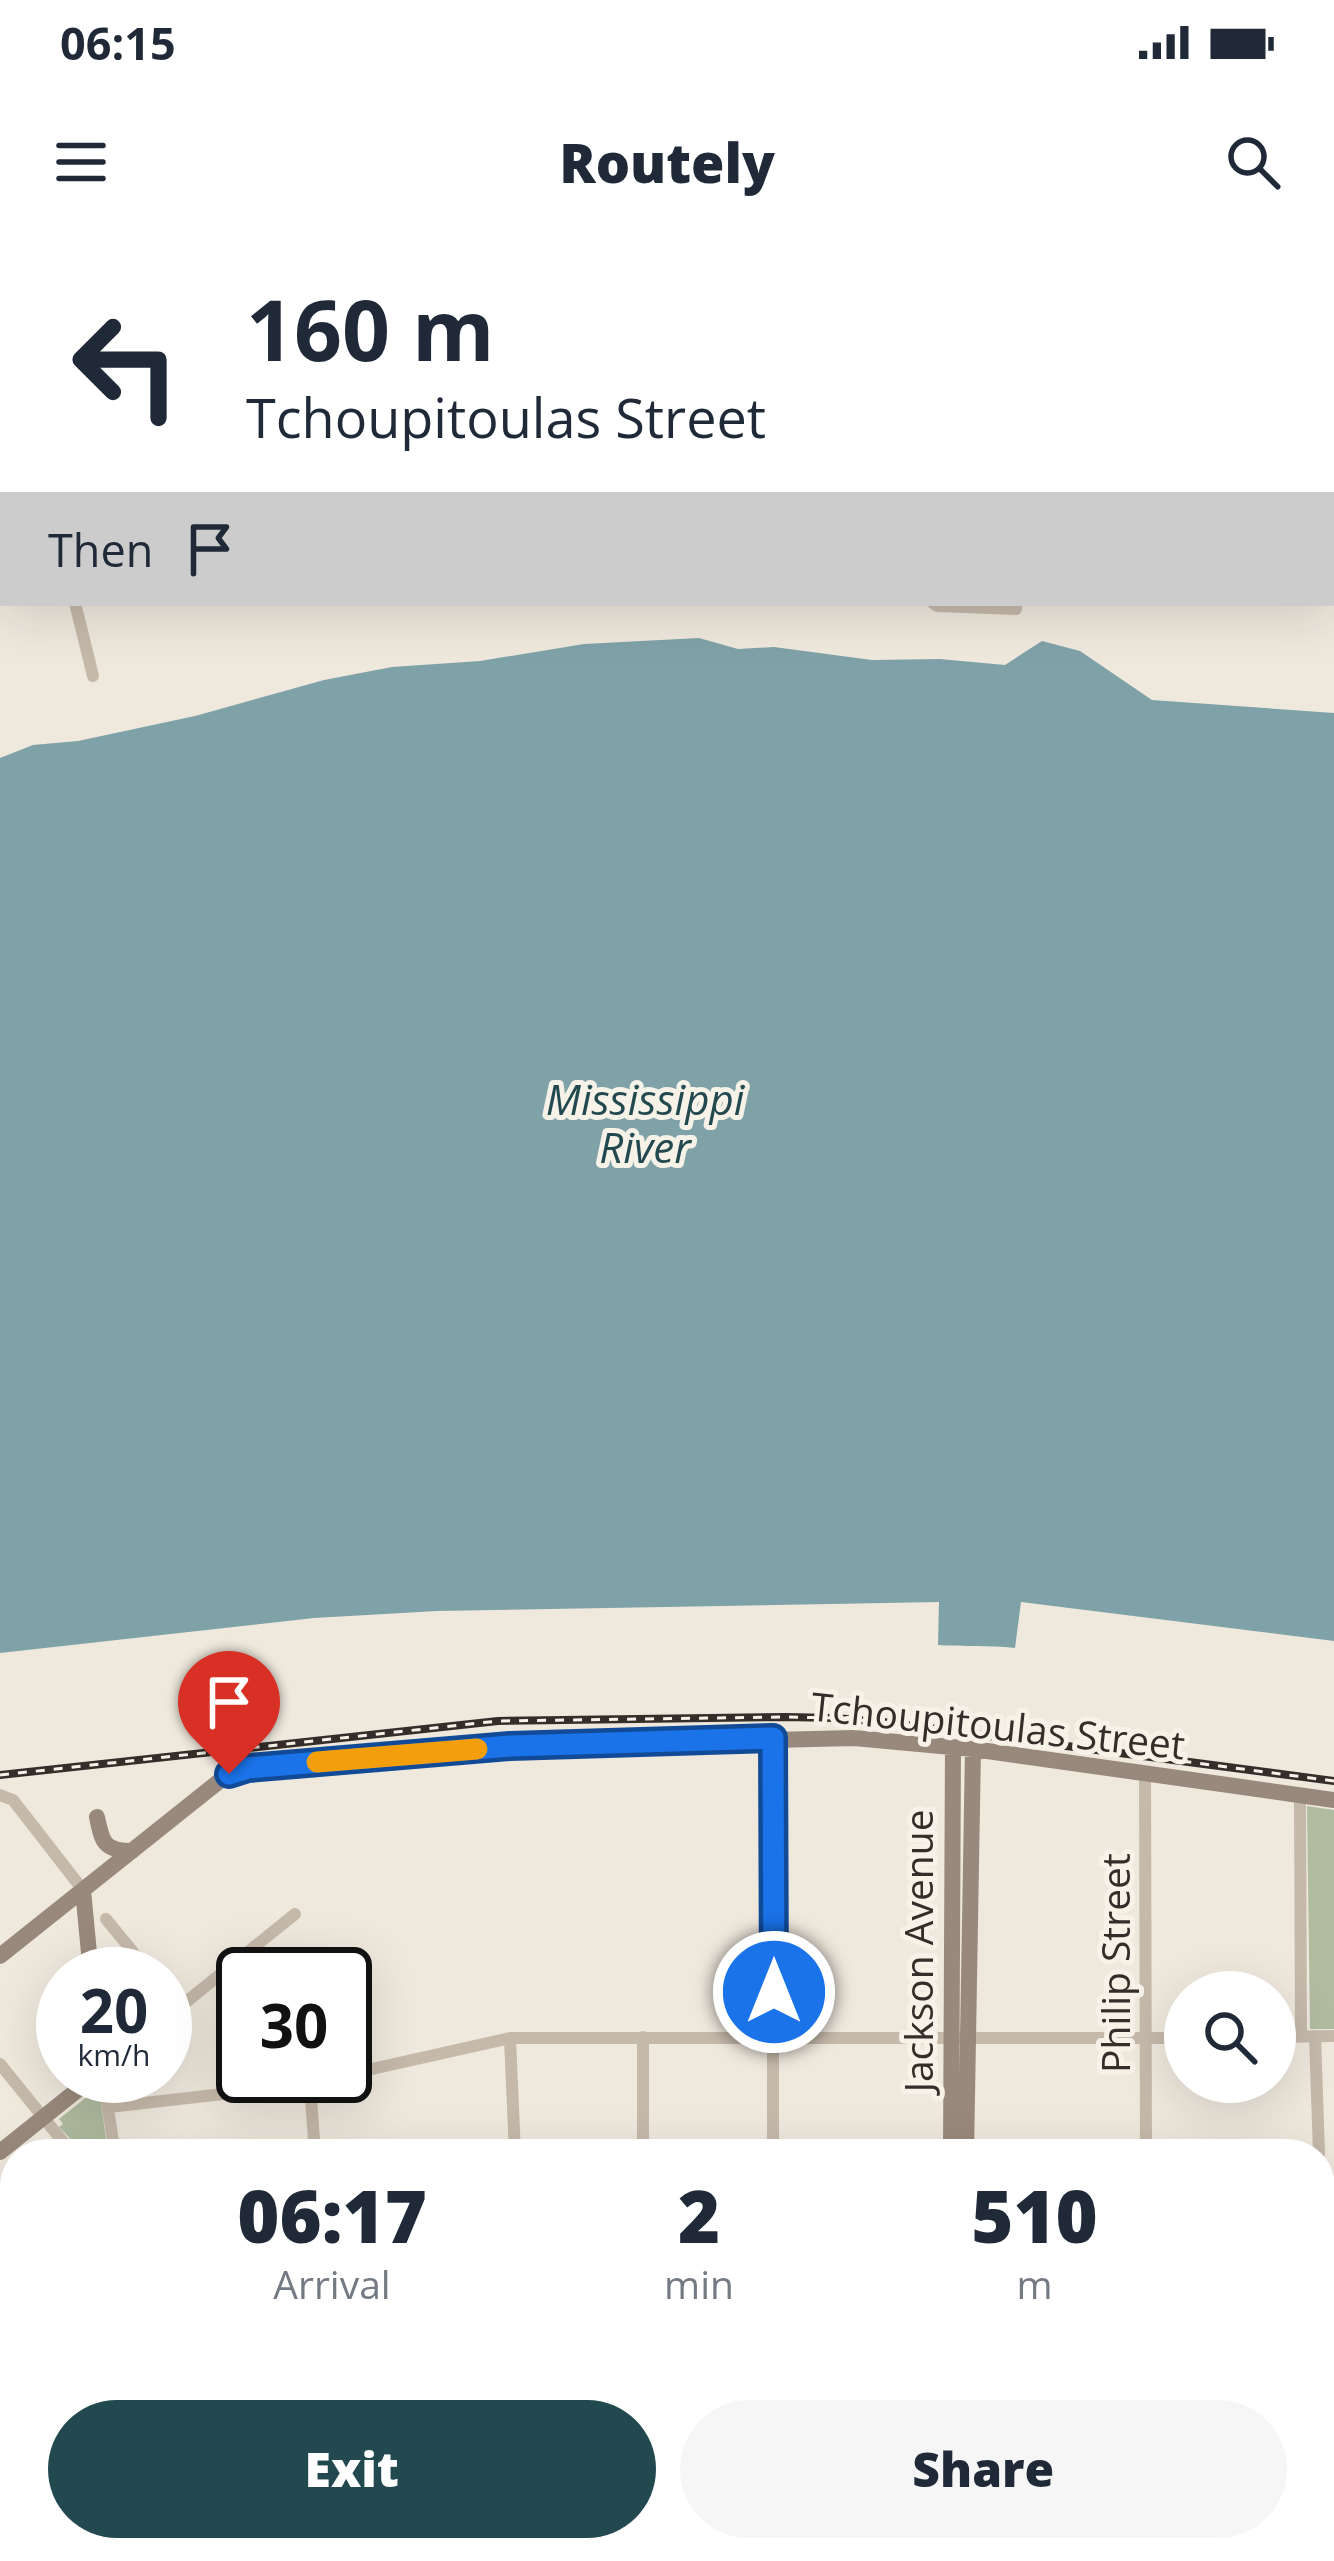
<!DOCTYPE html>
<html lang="en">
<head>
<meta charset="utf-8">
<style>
	:root { --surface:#fff; --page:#f6f6f7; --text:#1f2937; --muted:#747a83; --accent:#234950 }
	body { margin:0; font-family:"Open Sans",sans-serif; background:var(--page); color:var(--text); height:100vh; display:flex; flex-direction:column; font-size:45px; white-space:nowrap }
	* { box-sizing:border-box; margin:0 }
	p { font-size:39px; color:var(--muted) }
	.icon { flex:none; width:66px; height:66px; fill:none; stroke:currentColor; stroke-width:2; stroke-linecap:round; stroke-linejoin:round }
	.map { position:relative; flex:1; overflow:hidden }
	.drawer { position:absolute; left:0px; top:1899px; width:1335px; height:423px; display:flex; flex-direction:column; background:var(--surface); border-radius:48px 48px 0 0; box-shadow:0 12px 48px #0002 }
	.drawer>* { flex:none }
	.hud { position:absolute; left:0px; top:0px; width:1335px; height:366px; box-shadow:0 12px 48px #0002; background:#fff; color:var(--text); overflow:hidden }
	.tools { position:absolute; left:1164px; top:1731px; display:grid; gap:24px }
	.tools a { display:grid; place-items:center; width:132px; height:132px; border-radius:50%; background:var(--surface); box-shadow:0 12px 48px #0002; font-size:60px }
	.speed { position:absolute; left:36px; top:1707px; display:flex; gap:24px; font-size:60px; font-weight:700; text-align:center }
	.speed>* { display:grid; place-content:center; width:156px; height:156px; border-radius:50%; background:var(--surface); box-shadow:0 12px 48px #0002; line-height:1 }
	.speed small { font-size:30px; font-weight:400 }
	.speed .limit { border:6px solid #111; border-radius:18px; background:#fff; color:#111 }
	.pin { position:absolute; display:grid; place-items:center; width:102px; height:102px; color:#fff; margin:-123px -51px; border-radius:50% 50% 50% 0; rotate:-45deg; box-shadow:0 0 12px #0007 }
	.pin .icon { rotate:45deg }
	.me { position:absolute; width:132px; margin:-66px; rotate:0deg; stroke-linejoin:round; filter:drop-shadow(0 0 9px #0008) }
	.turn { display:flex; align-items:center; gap:42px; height:252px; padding:0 48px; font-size:54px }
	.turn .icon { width:156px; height:156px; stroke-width:2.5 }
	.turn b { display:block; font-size:84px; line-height:102px }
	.then { display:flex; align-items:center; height:114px; padding:0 48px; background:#0003; gap:24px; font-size:45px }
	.eta { display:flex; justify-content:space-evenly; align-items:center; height:204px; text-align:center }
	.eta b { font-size:72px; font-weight:800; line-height:84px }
	.primary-button { display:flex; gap:24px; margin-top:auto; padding:24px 48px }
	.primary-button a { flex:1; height:138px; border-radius:72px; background:var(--accent); color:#fff; font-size:48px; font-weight:800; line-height:138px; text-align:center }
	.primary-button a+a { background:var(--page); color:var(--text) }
	.status { display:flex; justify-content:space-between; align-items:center; height:84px; padding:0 60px; background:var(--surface); direction:ltr }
	.status svg { height:33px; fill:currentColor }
	header { display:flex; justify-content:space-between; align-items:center; height:156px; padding:0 48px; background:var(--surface); font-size:54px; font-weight:800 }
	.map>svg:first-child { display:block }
	.green { fill:#afbc9f }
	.water { fill:#7fa2a8 }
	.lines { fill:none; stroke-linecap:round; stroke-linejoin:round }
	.street { stroke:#c5b9aa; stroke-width:12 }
	.secondary { stroke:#99897c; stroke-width:16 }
	.rail-casing { stroke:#342d29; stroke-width:8 }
	.rail { stroke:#f7f2e8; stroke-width:3; stroke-dasharray:9; stroke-linecap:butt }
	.route-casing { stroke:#114b97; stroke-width:30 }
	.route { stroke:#1a73e8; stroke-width:21 }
	.slow { stroke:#f59e0b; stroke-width:21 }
	.labels { text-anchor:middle; stroke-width:10; stroke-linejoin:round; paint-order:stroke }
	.street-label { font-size:39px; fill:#342d29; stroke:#f7f2e8 }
	.water-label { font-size:42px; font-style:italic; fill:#234950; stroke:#f7f2e8 }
</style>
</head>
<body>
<div class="status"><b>06:15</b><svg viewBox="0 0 49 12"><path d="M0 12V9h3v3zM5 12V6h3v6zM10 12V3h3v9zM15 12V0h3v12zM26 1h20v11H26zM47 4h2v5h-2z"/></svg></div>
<header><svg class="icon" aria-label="menu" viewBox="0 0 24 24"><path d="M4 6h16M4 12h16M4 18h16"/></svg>Routely<svg class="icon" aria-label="search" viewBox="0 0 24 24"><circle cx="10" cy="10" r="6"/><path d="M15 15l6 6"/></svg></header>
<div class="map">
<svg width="1334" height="2321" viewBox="0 0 1334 2321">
	<rect width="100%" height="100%" fill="#efe8dd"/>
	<path class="green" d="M1307 1566 1334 1570V1789H1310Z
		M93 1852 100 1855 108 1914H85L59 1887 63 1884 59 1879Z"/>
	<path class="water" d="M699 398 738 409 774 407 872 420 940 419 1005 425 1042 401 1080 411 1152 460 1334 473V1401L1021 1362 1015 1408C989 1405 964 1407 938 1405L939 1362 437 1371 314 1378 0 1413V518L33 505 78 501 195 476 324 440 392 427 480 421 584 404Z"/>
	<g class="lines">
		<path class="street" d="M641 0V3
			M974 0V3
			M72 3 73 0
			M245 3V0
			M450 3V0
			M781 3V0
			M924 3V0
			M1219 3V0
			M0 111H3
			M0 274H3
			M1332 294 1334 293
			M75 363 93 436
			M933 363 937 366 1016 369V363
			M1145 1532 1146 1914
			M0 1555 13 1560 83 1650
			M1300 1556 1301 1797
			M106 1679 151 1734
			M165 1752 178 1768
			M165 1779 295 1674
			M1315 1796 1319 1914
			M1275 1797 1334 1796
			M510 1798 515 1914
			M0 1824 73 1914
			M345 1835 510 1798H1185
			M103 1836 115 1914
			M310 1844 315 1914
			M109 1867 310 1844 342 1836
			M643 1914V1797
			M773 1914V1498
			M1320 1949V2198
			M0 2106 15 2124
			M0 2144 15 2132
			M164 2307 165 2321
			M348 2307 350 2321
			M533 2307 534 2321
			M652 2307 653 2321
			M772 2307V2321
			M108 2321 125 2307
			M1145 2321V2307
			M1317 2321 1318 2307"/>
		<path class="secondary" d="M97 1577C102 1602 104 1611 132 1611
			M83 1650 91 1734
			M0 1716 222 1539 248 1528 510 1506 854 1498 973 1509 1334 1560
			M0 1912 95 1836
			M951 1914 953 1508
			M966 1914 973 1509
			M951 2307V2321
			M965 2321V2307"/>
		<defs>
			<path id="rail" d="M0 1535 498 1481 786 1477 835 1478 883 1482 1334 1541"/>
		</defs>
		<use href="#rail" class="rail-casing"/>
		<use href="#rail" class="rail"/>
	</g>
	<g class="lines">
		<defs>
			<path id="route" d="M229 1534 248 1528 510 1506 773 1498 774 1752"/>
		</defs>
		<use href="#route" class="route-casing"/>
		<use href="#route" class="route"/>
		<path class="slow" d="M317 1522 477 1509"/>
	</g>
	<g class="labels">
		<g class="street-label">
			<text transform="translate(998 1486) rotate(6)" y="14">Tchoupitoulas Street</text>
			<text transform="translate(919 1711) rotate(-90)" y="14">Jackson Avenue</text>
			<text transform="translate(1116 1723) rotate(-90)" y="14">Philip Street</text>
		</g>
		<g class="water-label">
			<text x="645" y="875">Mississippi<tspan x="645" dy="48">River</tspan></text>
		</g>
	</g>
</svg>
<div class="tools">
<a><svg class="icon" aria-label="search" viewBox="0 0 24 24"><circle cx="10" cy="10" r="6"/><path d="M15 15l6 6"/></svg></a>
</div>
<div class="speed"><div>20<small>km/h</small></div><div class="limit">30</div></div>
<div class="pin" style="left:229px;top:1534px;background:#d93025"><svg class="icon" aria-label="arrive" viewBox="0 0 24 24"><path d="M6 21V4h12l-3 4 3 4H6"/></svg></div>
<svg class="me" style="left:774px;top:1752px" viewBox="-20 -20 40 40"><circle r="17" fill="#1a73e8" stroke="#fff" stroke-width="3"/><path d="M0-11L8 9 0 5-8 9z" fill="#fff"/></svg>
<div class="hud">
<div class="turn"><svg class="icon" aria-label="left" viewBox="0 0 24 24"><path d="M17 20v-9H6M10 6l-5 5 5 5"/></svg><div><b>160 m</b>Tchoupitoulas Street</div></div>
<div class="then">Then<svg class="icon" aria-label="arrive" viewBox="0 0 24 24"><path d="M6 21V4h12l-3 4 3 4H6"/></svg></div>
</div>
<section class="drawer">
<div class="eta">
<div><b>06:17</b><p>Arrival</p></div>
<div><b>2</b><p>min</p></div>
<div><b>510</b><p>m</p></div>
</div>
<div class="primary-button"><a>Exit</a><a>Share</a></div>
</section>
</div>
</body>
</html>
